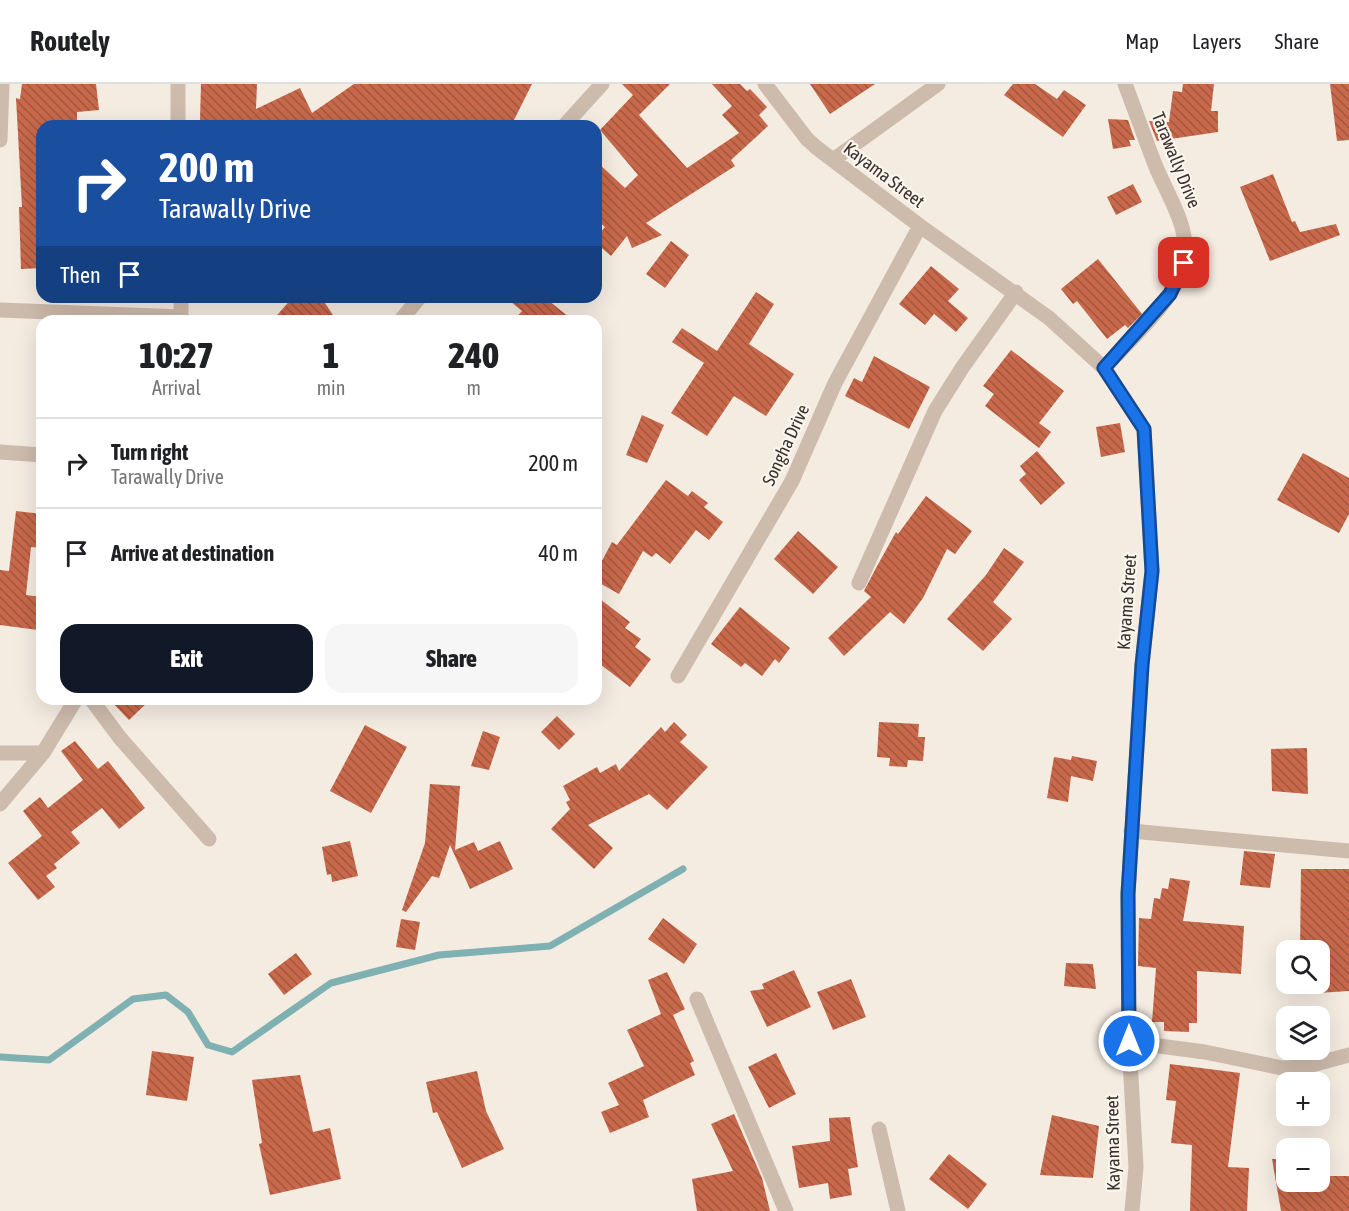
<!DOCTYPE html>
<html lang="en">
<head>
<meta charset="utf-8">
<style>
	:root { --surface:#fff; --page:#f6f6f6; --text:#202124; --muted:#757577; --line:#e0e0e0; --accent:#111827 }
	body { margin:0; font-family:"Asap Condensed",sans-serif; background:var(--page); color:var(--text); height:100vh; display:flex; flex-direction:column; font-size:22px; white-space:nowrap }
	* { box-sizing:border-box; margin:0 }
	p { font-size:20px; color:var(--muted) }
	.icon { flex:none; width:33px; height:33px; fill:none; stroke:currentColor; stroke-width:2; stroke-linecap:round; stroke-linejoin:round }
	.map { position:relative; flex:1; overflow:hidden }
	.panel { position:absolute; left:36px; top:231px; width:566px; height:390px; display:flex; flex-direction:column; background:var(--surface); border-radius:18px; box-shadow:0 6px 24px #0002 }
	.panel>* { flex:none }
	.banner { position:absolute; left:36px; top:36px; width:566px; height:183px; border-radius:18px; box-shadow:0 6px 24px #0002; background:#1a4fa0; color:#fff; overflow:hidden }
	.controls { position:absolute; left:1276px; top:856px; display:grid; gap:12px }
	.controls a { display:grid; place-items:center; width:54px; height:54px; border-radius:12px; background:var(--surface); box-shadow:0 6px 24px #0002; font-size:30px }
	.pin { position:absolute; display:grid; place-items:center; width:51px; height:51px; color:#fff; margin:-26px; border-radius:12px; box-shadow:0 3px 9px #0006 }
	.me { position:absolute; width:66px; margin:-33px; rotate:0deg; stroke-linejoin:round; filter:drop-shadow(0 0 4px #0008) }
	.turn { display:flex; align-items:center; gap:21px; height:126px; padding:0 24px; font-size:27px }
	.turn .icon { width:78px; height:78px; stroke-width:2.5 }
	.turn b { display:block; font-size:42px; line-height:51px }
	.then { display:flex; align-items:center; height:57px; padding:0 24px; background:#0003; gap:12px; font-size:22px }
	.eta { display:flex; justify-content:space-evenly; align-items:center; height:102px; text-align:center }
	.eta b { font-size:36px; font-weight:800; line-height:42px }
	.primary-button { display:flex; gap:12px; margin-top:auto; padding:12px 24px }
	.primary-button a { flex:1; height:69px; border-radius:18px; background:var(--accent); color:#fff; font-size:24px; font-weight:800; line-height:69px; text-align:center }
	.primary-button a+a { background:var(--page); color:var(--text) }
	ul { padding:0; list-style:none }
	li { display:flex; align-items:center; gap:18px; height:90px; padding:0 24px; border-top:2px solid var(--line) }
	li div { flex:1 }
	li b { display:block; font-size:22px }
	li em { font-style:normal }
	header { display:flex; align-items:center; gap:36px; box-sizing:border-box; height:84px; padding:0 30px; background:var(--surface); border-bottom:2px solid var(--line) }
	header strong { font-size:28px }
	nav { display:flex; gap:33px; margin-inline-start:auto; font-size:21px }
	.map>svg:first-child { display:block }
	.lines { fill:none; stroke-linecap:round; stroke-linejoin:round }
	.stream { stroke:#7fb0b2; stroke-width:7 }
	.building { fill:url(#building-back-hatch) }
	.minor { stroke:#cdbbac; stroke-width:15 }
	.route-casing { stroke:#114b97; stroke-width:15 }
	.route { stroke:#1a73e8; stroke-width:10 }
	.labels { text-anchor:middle; stroke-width:4.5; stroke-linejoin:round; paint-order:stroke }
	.street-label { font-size:18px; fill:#3b302b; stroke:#fbf5ee }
</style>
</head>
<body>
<header>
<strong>Routely</strong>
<nav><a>Map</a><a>Layers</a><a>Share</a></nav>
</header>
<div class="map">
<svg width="1349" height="1127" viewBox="0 0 1349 1127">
	<defs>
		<pattern id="building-back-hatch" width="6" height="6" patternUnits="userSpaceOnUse" patternTransform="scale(1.5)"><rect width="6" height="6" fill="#c8694b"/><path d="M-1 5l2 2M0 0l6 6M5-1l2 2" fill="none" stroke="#a4573f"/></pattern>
	</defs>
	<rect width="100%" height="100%" fill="#f4ebe1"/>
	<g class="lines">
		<path class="stream" d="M0 973 49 976 133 915 166 911 188 928 208 961 232 968 331 899 439 871 550 862 683 785"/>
	</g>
	<path class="building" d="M22 0H96L99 26 77 28V42H42V184L21 185 19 123H22L16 14 20 15Z
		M201 0H257L256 25 300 4 312 29 354 0H532L511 42H275L277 37 200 36Z
		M622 0H670L639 31 687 84 739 49 722 31 732 22 712 0H740L747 7 750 5 767 23 759 31 768 42 731 76 735 82 646 139 662 151 632 164 627 152 611 172 596 159V154L605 143 596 135V77L625 104 638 91 600 46 633 11Z
		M810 0H875L830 30Z
		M1013 0H1035L1057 15 1064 6 1086 21 1063 53 1004 11Z
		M1183 0H1214L1211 27H1218V48L1157 57 1149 37 1169 38 1173 7 1182 8Z
		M1330 0H1349V56L1337 57Z
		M1108 35 1128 36 1135 56H1129L1131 62 1113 65Z
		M1273 90 1292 138 1295 137 1300 148 1336 140 1340 151 1270 177 1240 103Z
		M1133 100 1142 118 1116 131 1107 113Z
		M671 157 689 171 665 204 646 190Z
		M1098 175 1142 230 1128 244 1125 241 1107 255 1077 217 1073 220 1061 205Z
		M931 182 959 205 948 217 968 234 956 248 934 230 925 241 899 220Z
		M756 208 774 220 749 260 794 290 766 332 734 312 707 352 671 329 704 279 672 258 682 244 717 267Z
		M293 213H321L337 237H272Z
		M505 213H544L574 237H513L522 227Z
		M1011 266 1064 307 1039 339 1051 348 1039 364 985 322 994 310 983 302Z
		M874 272 930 303 909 345 845 312 854 294 862 298Z
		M642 331 664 341 647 379 626 371Z
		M1120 339 1125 368 1101 373 1096 343Z
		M1037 367 1065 399 1041 421 1019 396 1026 390 1020 382Z
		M1303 369 1349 394V430L1339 449 1277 416Z
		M666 396 688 412 692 407 708 419 704 423 723 438 709 456 696 446 670 480 656 469 652 473 643 467 619 510 596 497V488L612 458 617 461Z
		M926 412 972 447 955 470 947 465 923 514 904 540 890 528 844 572 828 554 871 513 864 507 876 484 896 448 898 450Z
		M16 427 42 430V464L31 463 26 511 42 513 38 546 0 541V486L9 487Z
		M798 447 838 483 813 510 774 475Z
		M1004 464 1024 478 993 518 1012 535 983 567 947 535 986 491Z
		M596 512 630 538 625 544 641 555 635 563 651 575 630 603 596 577Z
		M740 523 790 564 779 579 775 575 762 592 745 579 741 583 711 560Z
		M109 615H151L129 636Z
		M557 632 575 650 559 666 541 648Z
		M674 638 687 651 680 658 708 683 667 726 649 710 588 741 613 764 594 785 551 745 570 725 566 718 570 716 563 702 597 683 600 689 616 680 619 687 661 643 665 648Z
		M879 638 919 640 918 653H925L923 677 908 676 907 683 889 682 890 674 877 673Z
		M365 641 407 663 371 729 330 707Z
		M483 647 500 653 489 686 471 682Z
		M75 657 98 685 108 677 145 724 119 745 102 724 71 748 80 759 54 780 57 784 46 792 55 803 38 816 8 779 42 752 23 727 40 713 48 724 83 696 61 667Z
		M1307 664 1308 710 1272 707 1271 665Z
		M1072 672 1097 677 1093 697 1071 692 1068 718 1047 714 1054 673 1071 676Z
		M430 700 460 702 455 766 474 758 478 767 500 757 513 785 470 805 450 761 439 794 432 792 406 828 402 826 425 759Z
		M350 757 358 792 332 798 331 790 327 791 322 763Z
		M1244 767 1275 770 1270 804 1240 801Z
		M1301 785H1349V907L1302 910V900H1320V867H1300Z
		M1170 794 1190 797 1183 837 1244 842 1241 890 1197 887V939H1189V948L1164 947V938H1152L1156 884 1138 882 1139 834 1151 835 1154 814 1160 815 1162 804 1168 805Z
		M663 834 697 860 684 880 648 855Z
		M401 835 420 838 415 866 396 863Z
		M296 869 312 890 284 911 268 890Z
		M1066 879 1093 880 1096 905 1064 902Z
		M794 886 811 923 767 943 750 907 764 905 762 900Z
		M667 888 685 925 673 931 694 977 690 979 695 991 643 1016 649 1033 610 1049 601 1028 619 1021 608 999 644 982 627 946 661 930 648 896Z
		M851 895 866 933 833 946 817 908Z
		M152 967 194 973 187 1017 146 1011Z
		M776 969 796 1010 769 1024 748 983Z
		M1170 980 1240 989 1228 1083 1249 1084 1247 1127H1190L1192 1061 1171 1059 1176 1017 1166 1016Z
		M477 987 486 1027 504 1065 462 1084 437 1028 433 1029 426 998Z
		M300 991 313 1048 330 1044 341 1095 270 1111 259 1060 262 1059 252 996Z
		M734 1030 762 1094 770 1127H697L692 1095 733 1087 711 1040Z
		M1052 1031 1099 1042 1093 1094 1040 1091Z
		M850 1033 858 1083 848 1085 852 1111 830 1115 828 1099 799 1104 792 1062 830 1057 829 1034Z
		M949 1070 987 1100 968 1125 929 1095Z
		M1320 1073H1326V1092H1349V1127H1281L1272 1075H1287V1098H1320Z"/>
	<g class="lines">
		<path class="minor" d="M178 0V42
			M765 0 807 55 817 64 920 142 1049 234 1104 284 1144 345 1152 487 1142 581 1128 810 1129 958 1136 1083 1132 1127
			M564 42 602 0
			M0 56 2 0
			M833 76 938 0
			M181 213V237
			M0 226 182 233
			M400 237 420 213
			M1104 284C1128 257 1178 214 1184 178 1191 142 1166 110 1154 78 1144 52 1135 26 1125 0
			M0 368 42 371
			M859 499 935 327 962 284 1016 208
			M678 592 792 397 835 299 920 142
			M91 615 120 654 209 755
			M0 669H43
			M0 720 43 669 76 615
			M1131 747 1349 767
			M697 915 786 1127
			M1129 958 1205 968 1282 984 1304 983 1349 971
			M879 1045 898 1127"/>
	</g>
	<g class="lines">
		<defs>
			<path id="route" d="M1129 957 1128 810 1142 581 1152 487 1144 345 1104 284 1170 210 1184 179"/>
		</defs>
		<use href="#route" class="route-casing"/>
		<use href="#route" class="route"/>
	</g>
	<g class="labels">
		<g class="street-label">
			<text transform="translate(1176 76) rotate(68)" y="6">Tarawally Drive</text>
			<text transform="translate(884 91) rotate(37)" y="6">Kayama Street</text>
			<text transform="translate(786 361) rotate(-65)" y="6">Songha Drive</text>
			<text transform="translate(1127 518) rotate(-86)" y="6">Kayama Street</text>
			<text transform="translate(1113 1059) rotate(-91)" y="6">Kayama Street</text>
		</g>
	</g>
</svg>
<div class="controls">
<a><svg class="icon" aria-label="search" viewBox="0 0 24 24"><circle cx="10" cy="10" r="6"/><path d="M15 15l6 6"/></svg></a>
<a><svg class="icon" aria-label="layers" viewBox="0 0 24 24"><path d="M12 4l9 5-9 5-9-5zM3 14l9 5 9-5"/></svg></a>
<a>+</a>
<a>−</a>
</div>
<div class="pin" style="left:1184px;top:179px;background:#d93025"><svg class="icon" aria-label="arrive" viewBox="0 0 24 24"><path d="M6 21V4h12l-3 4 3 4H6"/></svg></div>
<svg class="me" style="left:1129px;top:957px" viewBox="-20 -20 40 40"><circle r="17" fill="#1a73e8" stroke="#fff" stroke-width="3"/><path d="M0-11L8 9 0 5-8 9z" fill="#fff"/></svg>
<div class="banner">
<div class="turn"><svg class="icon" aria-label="right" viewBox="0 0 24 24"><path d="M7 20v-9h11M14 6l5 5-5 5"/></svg><div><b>200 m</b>Tarawally Drive</div></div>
<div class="then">Then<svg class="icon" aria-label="arrive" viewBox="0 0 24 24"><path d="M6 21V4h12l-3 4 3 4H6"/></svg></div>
</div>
<section class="panel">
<div class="eta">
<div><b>10:27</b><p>Arrival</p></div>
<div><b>1</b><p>min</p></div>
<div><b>240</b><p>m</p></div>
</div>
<ul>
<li><svg class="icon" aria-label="right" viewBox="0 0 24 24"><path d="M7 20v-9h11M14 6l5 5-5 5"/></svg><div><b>Turn right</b><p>Tarawally Drive</p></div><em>200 m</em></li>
<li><svg class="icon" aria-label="arrive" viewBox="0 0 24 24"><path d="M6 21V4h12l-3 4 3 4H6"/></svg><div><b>Arrive at destination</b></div><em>40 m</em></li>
</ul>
<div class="primary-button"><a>Exit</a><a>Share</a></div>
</section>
</div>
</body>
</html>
